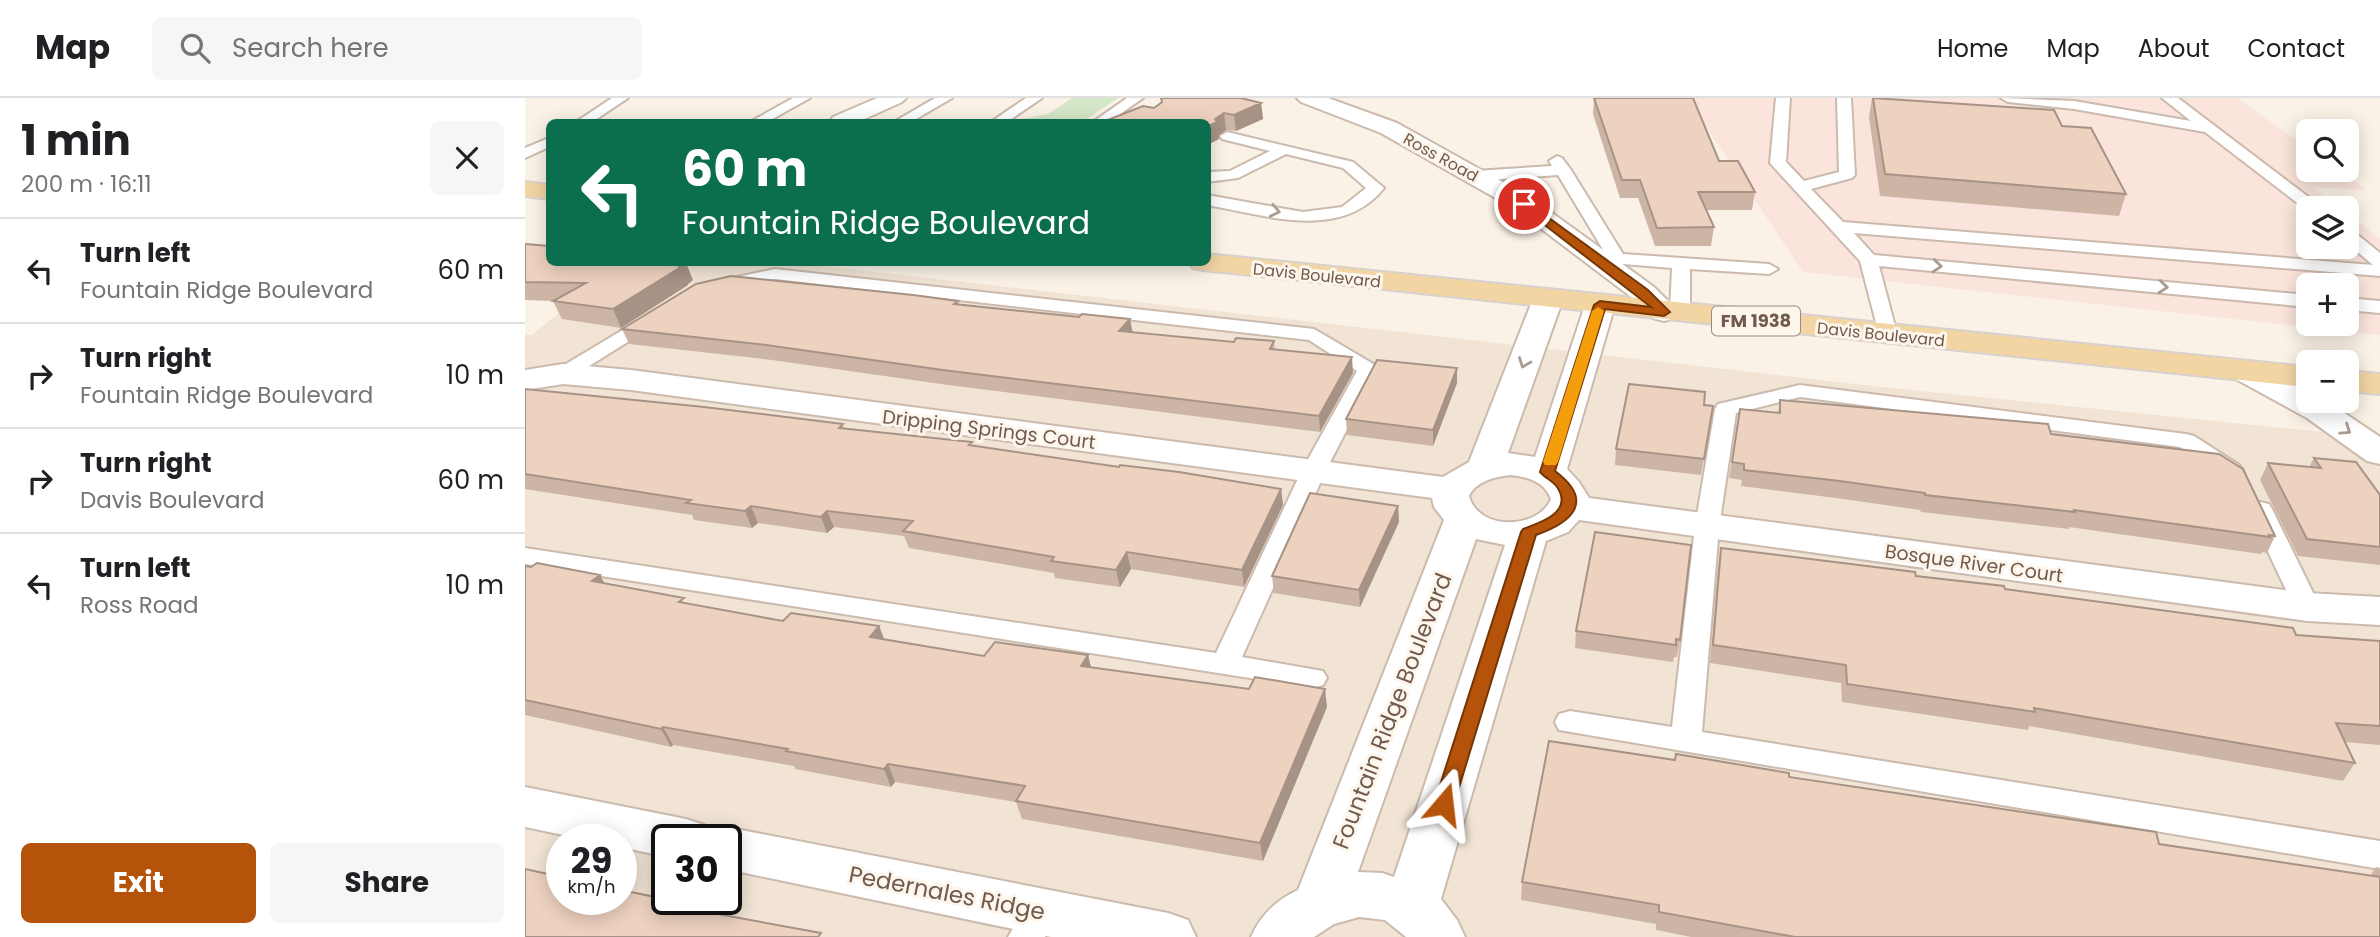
<!DOCTYPE html>
<html lang="en">
<head>
<meta charset="utf-8">
<style>
	:root { --surface:#fff; --page:#f6f6f6; --text:#202124; --muted:#757577; --line:#e0e0e0; --accent:#b45309 }
	body { margin:0; font-family:Poppins,sans-serif; background:var(--page); color:var(--text); height:100vh; display:flex; flex-direction:column; font-size:26px; white-space:nowrap }
	* { box-sizing:border-box; margin:0 }
	p { font-size:23px; color:var(--muted) }
	.icon { flex:none; width:38px; height:38px; fill:none; stroke:currentColor; stroke-width:2; stroke-linecap:round; stroke-linejoin:round }
	.map { position:relative; flex:1; overflow:hidden }
	.side { display:flex; flex-direction:column; background:var(--surface); width:525px }
	.side>* { flex:none }
	.top-card { position:absolute; left:21px; top:21px; width:665px; height:147px; border-radius:10px; box-shadow:0 4px 18px #0003; background:#0b6e4f; color:#fff; overflow:hidden }
	.fabs { position:absolute; left:1771px; top:21px; display:grid; gap:14px }
	.fabs a { display:grid; place-items:center; width:63px; height:63px; border-radius:10px; background:var(--surface); box-shadow:0 4px 18px #0003; font-size:35px }
	.speed { position:absolute; left:21px; top:726px; display:flex; gap:14px; font-size:35px; font-weight:700; text-align:center }
	.speed>* { display:grid; place-content:center; width:91px; height:91px; border-radius:50%; background:var(--surface); box-shadow:0 4px 18px #0003; line-height:1 }
	.speed small { font-size:18px; font-weight:400 }
	.speed .limit { border:4px solid #111; border-radius:10px; background:#fff; color:#111 }
	.pin { position:absolute; display:grid; place-items:center; width:60px; height:60px; color:#fff; margin:-30px; border:4px solid #fff; border-radius:50%; box-shadow:0 2px 7px #0007 }
	.me { position:absolute; width:77px; margin:-38px; rotate:17deg; stroke-linejoin:round; filter:drop-shadow(0 0 5px #0008) }
	.turn { display:flex; align-items:center; gap:24px; height:147px; padding:0 21px; font-size:32px }
	.turn .icon { width:91px; height:91px; stroke-width:2.5 }
	.turn b { display:block; font-size:49px; line-height:60px }
	.round { display:grid; place-items:center; flex:none; width:74px; height:74px; border-radius:10px; background:var(--page) }
	.overview { display:flex; align-items:center; justify-content:space-between; height:119px; padding:0 21px }
	h1 { font-size:42px; font-weight:700; line-height:52px }
	.primary-button { display:flex; gap:14px; margin-top:auto; padding:14px 21px }
	.primary-button a { flex:1; height:80px; border-radius:10px; background:var(--accent); color:#fff; font-size:28px; font-weight:700; line-height:80px; text-align:center }
	.primary-button a+a { background:var(--page); color:var(--text) }
	ul { padding:0; list-style:none }
	li { display:flex; align-items:center; gap:21px; height:105px; padding:0 21px; border-top:2px solid var(--line) }
	li div { flex:1 }
	li b { display:block; font-size:26px }
	li em { font-style:normal }
	header { display:flex; align-items:center; gap:42px; box-sizing:border-box; height:98px; padding:0 35px; background:var(--surface); border-bottom:2px solid var(--line) }
	header strong { font-size:33px }
	nav { display:flex; gap:38px; margin-inline-start:auto; font-size:24px }
	.search { width:490px; height:63px; background:var(--page); display:flex; align-items:center; gap:18px; box-sizing:border-box; padding:0 24px; border-radius:10px; color:var(--muted); font-size:26px }
	main { display:flex; flex:1; min-height:0 }
	.map>svg:first-child { display:block }
	.residential { fill:#f1e4d5; fill-rule:evenodd }
	.commercial { fill:#fae4db; fill-rule:evenodd }
	.green { fill:#d4e7c6 }
	.lines { fill:none; stroke-linecap:round; stroke-linejoin:round }
	.lane-casing { stroke:#cbbaad; stroke-width:4 }
	.street-casing { stroke:#cbbaad; stroke-width:4 }
	.secondary-casing { stroke:#d0bcae; stroke-width:4 }
	.primary-casing { stroke:#d8d1cd; stroke-width:4 }
	.lane { fill:#fff; fill-rule:evenodd }
	.street { fill:#fff; fill-rule:evenodd }
	.secondary { fill:#fff; fill-rule:evenodd }
	.primary { fill:#f3d5a4; fill-rule:evenodd }
	.wall { fill:#cdb5a5 }
	.shaded-wall { fill:#a79386 }
	.building { fill:#eed2c0; stroke:#a79386; stroke-width:2 }
	.oneway { stroke:#aa9c94 }
	.route { fill:#b45309; stroke:#753606; stroke-width:2 }
	.slow { fill:#f59e0b }
	.labels { text-anchor:middle; stroke-width:6; stroke-linejoin:round; paint-order:stroke }
	.far-street-label { font-size:16px; fill:#725a4d; stroke:#fdf6ec }
	.shield { fill:#fdf6ec; stroke:#9c897d; stroke-width:2 }
	.shield-label { font-size:18px; font-weight:bold; fill:#725a4d }
	.street-label { font-size:19px; fill:#725a4d; stroke:#fdf6ec }
	.near-street-label { font-size:23px; fill:#725a4d; stroke:#fdf6ec }
</style>
</head>
<body>
<header>
<strong>Map</strong>
<div class="search"><svg class="icon" aria-label="search" viewBox="0 0 24 24"><circle cx="10" cy="10" r="6"/><path d="M15 15l6 6"/></svg>Search here</div>
<nav><a>Home</a><a>Map</a><a>About</a><a>Contact</a></nav>
</header>
<main>
<section class="side">
<div class="overview"><div><h1>1 min</h1><p>200 m · 16:11</p></div><a class="round"><svg class="icon" aria-label="close" viewBox="0 0 24 24"><path d="M6 6l12 12M18 6L6 18"/></svg></a></div>
<ul>
<li><svg class="icon" aria-label="left" viewBox="0 0 24 24"><path d="M17 20v-9H6M10 6l-5 5 5 5"/></svg><div><b>Turn left</b><p>Fountain Ridge Boulevard</p></div><em>60 m</em></li>
<li><svg class="icon" aria-label="right" viewBox="0 0 24 24"><path d="M7 20v-9h11M14 6l5 5-5 5"/></svg><div><b>Turn right</b><p>Fountain Ridge Boulevard</p></div><em>10 m</em></li>
<li><svg class="icon" aria-label="right" viewBox="0 0 24 24"><path d="M7 20v-9h11M14 6l5 5-5 5"/></svg><div><b>Turn right</b><p>Davis Boulevard</p></div><em>60 m</em></li>
<li><svg class="icon" aria-label="left" viewBox="0 0 24 24"><path d="M17 20v-9H6M10 6l-5 5 5 5"/></svg><div><b>Turn left</b><p>Ross Road</p></div><em>10 m</em></li>
</ul>
<div class="primary-button"><a>Exit</a><a>Share</a></div>
</section>
<div class="map">
<svg width="1855" height="839" viewBox="0 0 1855 839">
	<rect width="100%" height="100%" fill="#faf2e6"/>
	<path class="residential" d="M94 165H271L1357 289 1855 340V839H0V237H7ZM37 742H96V802H37ZM142 742H201V802H142Z"/>
	<path class="commercial" d="M1162 0H1712L1783 50V72H1814L1842 92 1788 89 1815 110H1783V149H1822V115L1855 141V237L1278 174ZM1783 187H1822V226H1783Z"/>
	<path class="green" d="M547 0H593L557 24H490L496 21 523 16Z"/>
	<g class="lines">
		<defs>
			<path id="lane" d="M87 0H103L67 24H51Z
				M268 0H285L242 24H225Z
				M410 0H427L386 24H369Z
				M501 0H517L482 24H466Z
				M602 0H618L584 24H568Z
				M1251 0H1265L1261 64 1279 83 1314 74 1312 0H1326L1330 77 1327 80 1286 91 1318 124 1848 167 1822 145V132L1828 133 1855 155V178L1329 135 1349 157 1783 197V209L1354 168 1372 236 1369 240H1355L1335 163 1245 65Z
				M1476 0 1549 3 1666 23 1637 0H1653L1798 110H1783V113L1680 34 1549 11 1483 4Z
				M702 34 828 64 859 90C816 144 740 117 682 107V97L778 114 817 109 841 90 818 70 761 56 713 80 682 84V74L705 73 745 53 697 41 695 38Z
				M24 40V49L0 60V50Z
				M1032 58 1037 60 1046 72 1098 156 1244 166 1253 171 1244 176 1165 171V215L1162 219H1148L1145 215 1147 170 1086 165 1033 77 950 83 942 78 950 73 1027 68 1024 63Z
				M250 171 789 231 850 267 853 271 801 372 717 559 798 573 802 580 798 587 788 590 0 466V450L691 555 777 372 832 273 784 242 250 181 200 193 191 187 193 183Z
				M1822 200 1855 203V215L1822 212Z
				M126 215 136 221 133 225 45 280H31L28 276 31 272Z
				M1275 287 1661 336 1669 338 1714 367 1718 372 1714 377H1698L1655 349 1275 299 1211 315 1194 429 1177 634 1855 743V771L1034 632 1030 624 1034 616 1045 613 1147 629 1170 429 1190 311 1193 306Z
				M1735 404 1744 406 1747 411 1795 509 1791 515 1782 518 1773 515 1769 509 1723 411 1726 406Z
				M516 799 528 803 533 814 520 839H483L504 803Z"/>
			<path id="street" d="M772 0H803L872 25 1008 101 1129 189 1154 214 1150 220 1139 223 1128 220 1109 201 990 111 856 35 776 4Z
				M1023 192 1033 195 1038 201 983 355 1010 359 1060 207 1064 201 1075 198 1086 201 1090 207 1042 371 1054 384 1064 400 1782 495 1855 499V527L1782 523 1054 422 1043 434 1021 443 916 801 932 822 940 839H881L860 822 834 819 809 826 789 839H726C736 817 751 802 773 792L919 422 909 409 907 400 106 292 38 286 0 292V272L38 266 106 272 918 379 944 364 1008 201 1013 195ZM985 377C1003 379 1019 383 1026 401 1013 432 953 433 944 398 951 383 970 379 985 377ZM951 441 980 447 869 779 857 775 833 774Z
				M1720 263 1731 266 1783 294V303H1800L1806 306 1855 339V366L1842 363 1782 320 1709 280 1704 273 1709 266Z
				M0 689 161 721 179 727 183 735 201 729 643 815 663 822 671 839H526L201 771V742H142V759L96 749V742H62L0 729Z"/>
			<path id="secondary" d="M352 0H381L377 4 333 24H305L308 19Z"/>
			<path id="primary" d="M0 84 24 87V101L0 98Z
				M682 156 1783 269V289L678 172 668 170 664 164H682Z
				M1822 273 1855 276V296L1822 293Z"/>
		</defs>
		<use href="#lane" class="lane-casing"/>
		<use href="#street" class="street-casing"/>
		<use href="#secondary" class="secondary-casing"/>
		<use href="#primary" class="primary-casing"/>
		<use href="#lane" class="lane"/>
		<use href="#street" class="street"/>
		<use href="#secondary" class="secondary"/>
		<use href="#primary" class="primary"/>
	</g>
	<path class="wall" d="M636 0 736 5 738 21 711 33 701 32 694 37V41L682 47V24H580V23L629 10 636 5Z
		M1069 0 1194 63 1230 94 1227 112H1181L1189 129 1186 148H1130L1113 100H1095L1068 16Z
		M1347 0 1537 28 1601 96 1594 118 1355 98 1344 19Z
		M0 146 168 182 163 186V187L96 230 37 221 28 203H29L0 202Z
		M433 203 434 206 554 219 605 221 607 234 709 244 749 243 750 251 828 275 795 334 423 287 247 262 104 246 97 231Z
		M932 285 908 348 822 337 821 321Z
		M0 291 318 326 319 331 756 391 758 407 719 489 606 471 595 489 530 480 529 475 384 450 379 438 309 429 302 435 233 425 227 430 169 422 167 417 0 391Z
		M1255 302 1526 336 1750 438 1742 455 1737 454 1736 456 1544 429V431L1396 414 1395 412 1311 400 1216 388 1217 382 1204 380 1215 311 1253 315Z
		M1179 307 1188 308 1176 377 1090 367 1091 351Z
		M1789 360 1855 397V467L1773 458 1735 382 1743 365 1784 369Z
		M873 408 874 424 835 509 749 495 747 478Z
		M1196 450 1480 491 1771 537 1855 543V647L1820 644 1830 665 1818 683 1504 628 1503 632 1317 604 1316 585 1185 565 1193 467Z
		M0 468 79 485 162 506 258 523 354 528 359 541 459 558 563 557 566 569 802 609 738 763 497 721 491 704 370 684 366 689 270 671 269 668 148 647 146 649 0 617Z
		M1051 533 1155 542 1152 559H1149L1148 564 1050 550Z
		M1150 662 1264 679 1634 746 1845 778 1851 769 1855 770V839H1166L1131 832V826L996 802 997 784Z"/>
	<path class="shaded-wall" d="M736 5 738 21 711 33 709 17Z
		M699 15 701 32 694 37V41L682 47V29L690 21Z
		M161 165 168 182 163 186V187L96 230 88 211Z
		M605 221 608 236 594 233Z
		M827 259 828 275 795 334 794 318Z
		M932 270V285L908 348V332Z
		M756 391 758 407 719 489 717 472Z
		M226 408 233 425 227 430 220 413Z
		M873 408 874 424 835 509 834 492Z
		M302 413 309 429 302 435 296 419Z
		M602 454 606 471 595 489 591 472Z
		M75 477 84 494 67 483Z
		M354 528 361 546 345 539Z
		M563 557 567 574 556 568Z
		M800 591 802 609 738 763 735 745Z
		M138 629 148 647 146 649 136 631Z
		M363 666 370 684 366 689 359 671Z"/>
	<path class="building" d="M636 0H716L736 5 709 17 699 15 690 21 692 24 682 29V24H584L580 23 618 8 629 10 637 4Z
		M1069 0H1168L1194 63H1213L1230 94H1173L1189 129 1132 130 1115 82H1097Z
		M1348 0 1529 12 1537 28 1566 30 1601 96 1360 76Z
		M0 146 24 148V164L161 165 153 169H156L88 211 28 203 61 185 0 184Z
		M206 178 388 197 433 203 429 206 554 219 557 216 605 221 594 233 709 244 711 240 749 243 745 251 827 259 794 318 418 272 241 247 97 231 171 186Z
		M852 262 932 270 908 332 821 321Z
		M1104 286 1180 294 1179 307 1188 308 1179 361 1091 351Z
		M0 291 179 309 318 326 314 330 447 344 444 347 594 369 595 367 654 374 756 391 717 472 602 454 591 472 526 463 529 459 378 433 388 423 302 413 296 419 226 408 220 413 161 405 166 402 0 376Z
		M1255 302 1523 326 1526 336 1694 356 1718 371 1750 438 1744 437 1745 439 1549 412 1550 414 1400 397V395L1315 383 1219 372V366L1207 364 1215 311 1255 315Z
		M1789 360 1831 364 1855 397V449L1782 441 1743 365 1796 370Z
		M785 395 873 408 834 492 747 478Z
		M1070 434 1166 447 1155 542 1151 541V547L1051 533Z
		M1196 450 1390 474 1391 478 1479 488 1480 491 1768 530 1771 537 1855 543V628L1811 625 1830 665 1509 610 1510 614 1322 586 1321 567 1188 547Z
		M12 465 75 477 67 483 159 500 154 504 258 523 266 515 354 528 345 539 459 558 470 544 563 557 556 568 724 591 730 579 800 591 735 745 491 703 500 688 363 666 359 671 261 653 263 651 138 629 136 631 0 602V468L6 469Z
		M1024 643 1150 662 1151 656 1264 675V679L1631 734 1634 746 1855 779V839H1270L1134 814V807L997 784Z
		M0 771 37 779V802H96V792L174 808 171 812 296 835 293 839H0Z"/>
	<defs><path id="oneway-chevron" d="M-2-3.5L2.5 0L-2 3.5" fill="none" stroke-width="1.6" stroke-linecap="round" stroke-linejoin="round" transform="scale(1.75)"/></defs>
	<g class="oneway">
		<use href="#oneway-chevron" transform="translate(750 113) rotate(12)"/>
		<use href="#oneway-chevron" transform="translate(1412 168) rotate(5)"/>
		<use href="#oneway-chevron" transform="translate(1638 189) rotate(5)"/>
		<use href="#oneway-chevron" transform="translate(999 265) rotate(111)"/>
		<use href="#oneway-chevron" transform="translate(1821 332) rotate(34)"/>
	</g>
	<path class="route" d="M995 104H1002L1123 192 1145 214 1139 218 1080 211 1030 373C1070 403 1048 424 1011 437L929 706 926 711 919 714 912 711 909 706 996 434 998 431C1015 425 1049 414 1032 389 1028 383 1020 380 1015 374L1069 207 1075 203 1126 209 995 108Z"/>
	<path class="slow" d="M1073 209 1079 213 1033 364 1031 367H1020L1018 364 1067 213Z"/>
	<g class="labels">
		<g class="far-street-label">
			<text transform="translate(916 59) rotate(29)" y="6">Ross Road</text>
			<text transform="translate(792 177) rotate(6)" y="6">Davis Boulevard</text>
			<text transform="translate(1356 236) rotate(6)" y="6">Davis Boulevard</text>
		</g>
		<rect class="shield" x="1187" y="208.5" width="88" height="29" rx="5"/>
		<g class="shield-label">
			<text x="1231" y="229">FM 1938</text>
		</g>
		<g class="street-label">
			<text transform="translate(464 331) rotate(7)" y="7">Dripping Springs Court</text>
			<text transform="translate(1449 465) rotate(8)" y="7">Bosque River Court</text>
		</g>
		<g class="near-street-label">
			<text transform="translate(867 613) rotate(-69)" y="8">Fountain Ridge Boulevard</text>
			<text transform="translate(422 795) rotate(11)" y="8">Pedernales Ridge</text>
		</g>
	</g>
</svg>
<div class="fabs">
<a><svg class="icon" aria-label="search" viewBox="0 0 24 24"><circle cx="10" cy="10" r="6"/><path d="M15 15l6 6"/></svg></a>
<a><svg class="icon" aria-label="layers" viewBox="0 0 24 24"><path d="M12 4l9 5-9 5-9-5zM3 14l9 5 9-5"/></svg></a>
<a>+</a>
<a>−</a>
</div>
<div class="speed"><div>29<small>km/h</small></div><div class="limit">30</div></div>
<div class="pin" style="left:999px;top:106px;background:#d93025"><svg class="icon" aria-label="arrive" viewBox="0 0 24 24"><path d="M6 21V4h12l-3 4 3 4H6"/></svg></div>
<svg class="me" style="left:919px;top:706px" viewBox="-20 -20 40 40"><path d="M0-17L14 15 0 8-14 15z" fill="#b45309" stroke="#fff" stroke-width="4"/></svg>
<div class="top-card">
<div class="turn"><svg class="icon" aria-label="left" viewBox="0 0 24 24"><path d="M17 20v-9H6M10 6l-5 5 5 5"/></svg><div><b>60 m</b>Fountain Ridge Boulevard</div></div>
</div>
</div>
</main>
</body>
</html>
